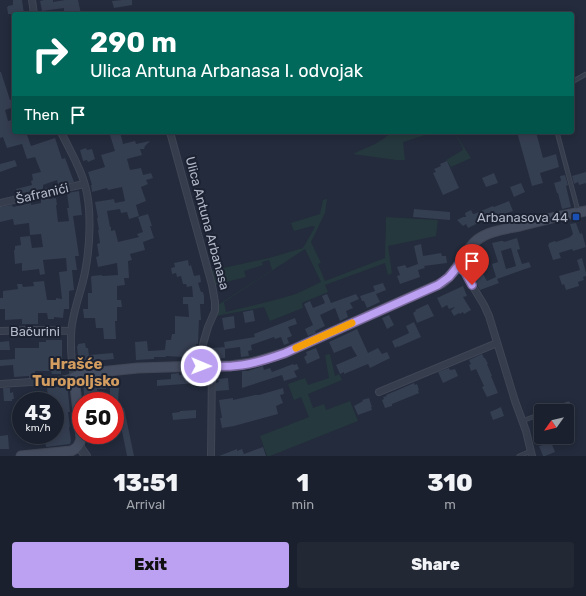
<!DOCTYPE html>
<html lang="en">
<head>
<meta charset="utf-8">
<style>
	:root { --surface:#1a202d; --page:#232835; --text:#f1f3f6; --muted:#9fa3aa; --line:#383e49; --accent:#bca0f2 }
	body { margin:0; font-family:Rubik,sans-serif; background:var(--page); color:var(--text); height:100vh; display:flex; flex-direction:column; font-size:15px; white-space:nowrap }
	* { box-sizing:border-box; margin:0 }
	p { font-size:13px; color:var(--muted) }
	.icon { flex:none; width:22px; height:22px; fill:none; stroke:currentColor; stroke-width:2; stroke-linecap:round; stroke-linejoin:round }
	.map { position:relative; height:456px; overflow:hidden }
	.details { display:flex; flex-direction:column; background:var(--surface); flex:1 }
	.details>* { flex:none }
	.hud { position:absolute; left:12px; top:12px; width:562px; height:122px; border-radius:4px; box-shadow:0 2px 10px #0003,0 0 0 1px var(--line); background:#00695c; color:#fff; overflow:hidden }
	.needle { width:26px; rotate:236deg }
	.controls { position:absolute; left:534px; top:404px; display:grid; gap:8px }
	.controls a { display:grid; place-items:center; width:40px; height:40px; border-radius:4px; background:var(--surface); box-shadow:0 2px 10px #0003,0 0 0 1px var(--line); font-size:20px }
	.speed { position:absolute; left:12px; top:392px; display:flex; gap:8px; font-size:20px; font-weight:700; text-align:center }
	.speed>* { display:grid; place-content:center; width:52px; height:52px; border-radius:50%; background:var(--surface); box-shadow:0 2px 10px #0003,0 0 0 1px var(--line); line-height:1 }
	.speed small { font-size:10px; font-weight:400 }
	.speed .limit { border:6px solid #d22; background:#fff; color:#111 }
	.pin { position:absolute; display:grid; place-items:center; width:34px; height:34px; color:#fff; margin:-41px -17px; border-radius:50% 50% 50% 0; rotate:-45deg; box-shadow:0 0 4px #0007 }
	.pin .icon { rotate:45deg }
	.me { position:absolute; width:44px; margin:-22px; rotate:91deg; stroke-linejoin:round; filter:drop-shadow(0 0 3px #0008) }
	.turn { display:flex; align-items:center; gap:14px; height:84px; padding:0 12px; font-size:18px }
	.turn .icon { width:52px; height:52px; stroke-width:2.5 }
	.turn b { display:block; font-size:28px; line-height:34px }
	.then { display:flex; align-items:center; height:38px; padding:0 12px; background:#0003; gap:8px; font-size:15px }
	.eta { display:flex; justify-content:space-evenly; align-items:center; height:68px; text-align:center }
	.eta b { font-size:24px; font-weight:800; line-height:28px }
	.button { display:flex; gap:8px; margin-top:auto; padding:8px 12px }
	.button a { flex:1; height:46px; border-radius:4px; background:var(--accent); color:#111; font-size:16px; font-weight:800; line-height:46px; text-align:center }
	.button a+a { background:var(--page); color:var(--text) }
	.map>svg:first-child { display:block }
	.green { fill:#25383d; fill-rule:evenodd }
	.building { fill:#353f52; fill-rule:evenodd }
	.lines { fill:none; stroke-linecap:round; stroke-linejoin:round }
	.service-casing { stroke:#404655; stroke-width:5 }
	.minor-casing { stroke:#404655; stroke-width:8 }
	.tertiary-casing { stroke:#404655; stroke-width:10 }
	.secondary-casing { stroke:#404655; stroke-width:11 }
	.service { stroke:#363d4c; stroke-width:3 }
	.minor { stroke:#363d4c; stroke-width:6 }
	.tertiary { stroke:#363d4c; stroke-width:8 }
	.secondary { stroke:#444c5f; stroke-width:9 }
	.route-casing { stroke:#7a689d; stroke-width:10 }
	.route { stroke:#bca0f2; stroke-width:7 }
	.slow { stroke:#f59e0b; stroke-width:7 }
	.transit-dot { fill:#1a4fb4; stroke:#1c2231; stroke-width:1.5 }
	.labels { text-anchor:middle; stroke-width:4; stroke-linejoin:round; paint-order:stroke }
	.street-label { font-size:13px; fill:#b2b8c8; stroke:#1c2231 }
	.poi-label { font-size:13px; fill:#b2b8c8; stroke:#1c2231; text-anchor:end }
	.quarter-label { font-size:15px; font-weight:bold; fill:#d49d60; stroke:#1c2231 }
</style>
</head>
<body>
<div class="map">
<svg width="586" height="456" viewBox="0 0 586 456">
	<rect width="100%" height="100%" fill="#232b3c"/>
	<path class="green" d="M391 132H434L403 142 405 160H396L353 154C365 148 382 143 391 132Z
		M454 132 471 158 451 167 446 160 463 150V148Z
		M327 199 325 213 311 242 321 263 318 264 325 281 385 258 386 217 438 220 436 236 388 246 392 273 388 275 385 263 325 285 328 292 302 303 303 308 270 321 264 307 216 316 218 310V305L272 270 269 260 262 262 263 265 244 271 246 277 214 285 210 271 269 258 303 248 315 227 312 226 294 231 291 223 320 214 323 200ZM305 249 321 282 296 294 275 300 226 312 224 302Z
		M330 354 335 376 339 374 342 380 308 394 313 408 324 404 326 410 350 401 358 421 270 456H267L260 436 309 417 301 397 294 400 288 384 305 378 308 385 329 378 325 355Z"/>
	<path class="building" d="M13 0H22L24 14H8L7 7H8V6L13 5Z
		M44 0H53V2L65 0H78L81 14H64V8L42 11 40 1Z
		M122 0H132V5L114 8 112 1Z
		M0 72H1L10 100 14 99V107L5 110 8 121 12 120 14 126V132H26L31 146 55 138 62 159 65 158 74 182 60 185V183L58 184 57 180 43 185V189L17 194 16 189 32 185 31 181 33 180 32 174 41 172 35 157 27 159 22 144 7 148 3 137 0 138Z
		M109 132H120L123 144 135 141 136 144 150 141 145 146 144 149H140L142 155 127 159 130 170 141 168 143 175 151 173 153 178 146 180 148 184 141 187 146 201 136 205 139 216 129 219 127 212 121 213 120 209 107 211 110 227H111V231L115 230 118 242 139 237 137 234 143 232 138 217 148 214 152 226H150L154 238 143 242 145 250 130 254 132 260 128 261 129 278H124L125 285 117 286V300H121L122 307H117V321H115L116 339H104L103 328H96L95 318H84L83 309H88V293H92L91 277 92 276 102 275V276L118 275 117 263 98 267 96 257 99 256 97 244 100 243 98 230H99L97 218H98L95 202 114 199 115 203 125 201 122 187 108 190 107 188 92 192 91 185H92L88 172 105 167 101 155 115 151Z
		M517 132H536L543 158 556 154 559 167 540 173 543 183 532 186Z
		M86 148 87 150 92 149 95 159 88 162 87 160 83 161 80 150Z
		M15 160 17 166 0 172V164Z
		M447 161 459 188 443 195 433 173 436 172 434 169 441 166 440 164Z
		M586 172V183L579 185 578 182 574 184 572 176Z
		M494 173 498 183 486 187 482 178Z
		M565 175 568 185 566 186 571 207 562 209 558 193H557L554 183 561 181 560 176Z
		M521 183 525 192 514 197 510 187Z
		M79 191 82 215 73 216 79 256H75L77 270H72L74 290 69 291V309H64L63 318 54 317V319H48L47 313H38V324H22V319L5 320V309H0V298H3V291L18 289 17 284H22L23 287 34 286 33 282 44 281 47 300H56V298L62 299 59 272 67 271 66 258 43 260 45 274 40 275 39 269 22 271V263L15 264 14 250H15V246L21 245 20 237 30 236 32 248 43 247 41 234 30 235 29 223 14 225 13 219 0 222V207L12 205 13 207 31 203V205L41 203V198L49 197V199L56 198 57 205H56L58 222 69 221 67 208H69L67 193Z
		M509 201 513 211 501 215V214L486 220V219L468 228 466 224 463 226 457 220 463 217H466L465 213 471 210 473 214H474L493 206 494 207Z
		M414 209 450 212V220L413 217Z
		M576 223 580 234 582 233 586 247 573 251 572 249 559 253 561 258 553 260 548 245 549 244V243L555 241 556 242 570 237 573 234 570 224Z
		M517 238 520 249 517 250 522 264 529 262 531 267 497 279 499 283 480 290 470 272 479 267 487 281 496 277 492 264 498 262 492 243 501 241H503L504 242ZM511 248 516 266 506 269 501 251Z
		M421 244 423 256 441 253 442 256H446L447 263 424 266 425 268 418 270 420 277 400 284 397 276 400 275 397 267 405 265 407 268 418 264 414 246Z
		M582 258 586 273V276L583 277 584 280 578 282 579 286 566 290 564 284 562 285 559 276 580 270 577 260Z
		M188 260 189 266 191 265 194 276 200 275 201 282 198 283 201 292H203L204 296V304H200L201 320H199L198 344H196V358H184V357L166 356V357H154V359L136 360 135 342 147 341 148 351 165 350 166 340H171L172 334H175V316L189 317 188 304H183V297H193L192 286 187 287 186 284H183L181 276 177 277 176 273 172 274 171 268 175 267 174 263Z
		M383 283 386 290 376 294 380 302 367 308 364 301H362L360 296 375 291 373 286Z
		M463 286 467 296 463 297 471 310 464 314 463 312 460 314 459 313 454 316 451 311 455 307 449 309 447 305 442 308 437 298Z
		M327 294 331 303 356 294 359 299 350 303 353 308 346 311 348 317 340 321 335 308 320 315 325 326 315 331 316 333 308 336 305 329 313 325 304 304 310 301 313 308 325 303 322 296Z
		M428 304 434 316 417 323 413 313 416 311 415 310Z
		M253 310 255 321 245 323 243 312Z
		M389 315 394 325 387 329 382 318Z
		M234 316 235 328 224 330 222 318Z
		M295 318 297 324 288 327 292 336 287 338 289 343 284 345 281 337 275 339 274 337 251 345 252 350 248 351 249 356 241 357 240 347 225 349 224 342 255 337 254 334Z
		M414 322 421 337 398 347V346L395 348 392 341 409 333 406 326Z
		M357 329 368 353 378 348 382 354 387 352 390 358 370 368 368 364 344 374V372L340 374 336 365 357 356 351 346 334 353 329 342Z
		M46 340H62V356L64 370 61 371V374H52L51 371H35V377L29 378V376L14 377 13 365 0 366V360L15 359V348H39V342H46Z
		M9 341 10 350H0V342Z
		M85 343 86 348H88L89 355 113 353 114 359 95 361V365H91V366L79 367 77 346H78V344Z
		M225 347V358L214 359 213 348Z
		M316 348 320 358 307 364 304 357 307 355 306 352Z
		M482 354 484 358H485L488 364H487L492 376H491L498 393 487 397 482 387 484 386 476 369 471 371 469 365 471 364 469 360Z
		M293 364 294 365 297 364 299 369 294 371 297 377 284 381 282 375 242 388V371H248L263 366 264 370 270 368 272 372Z
		M449 368 450 370 455 369 458 376 443 383 438 372Z
		M179 373V375L196 374 197 383 157 386V380L171 379V374Z
		M228 378 229 390 216 391V383L219 382 218 379Z
		M83 380H89V384L106 383V389H97L99 401H84L83 395H84Z
		M67 383 70 412H68L70 427H69L71 441 70 444 46 447 44 435H55V401H48L47 387H58V385Z
		M414 383 415 385 417 384 419 390H418L419 393 392 404V406L385 408 382 400 384 399 383 397 387 396 386 395Z
		M3 388H10V393L13 392 14 399H12V401H4Z
		M110 388H119L118 401H110Z
		M283 388 284 394 280 395 283 403 276 406 278 414 234 426 222 428 220 418H222L219 400 233 398V400L255 395H259Z
		M369 398 372 407H371L372 410 358 415 354 406 363 401 362 400Z
		M501 407 504 416 493 420 490 412Z
		M124 408 134 456H127L121 426 115 428V413H119L118 409Z
		M196 410V418L173 420 172 413 180 412V411Z
		M8 435 9 449H0V436Z
		M541 437H549L555 452 545 456H543L539 446 543 445Z
		M263 447 266 456H219L237 449V451L242 449 244 454Z"/>
	<g class="lines">
		<defs>
			<path id="service" d="M572 82 586 74
				M557 132 578 211
				M550 411 568 404
				M522 421 541 414
				M519 456 531 451"/>
			<path id="minor" d="M32 0 34 14
				M170 132 212 285 215 302V311L208 327 203 344 201 366
				M0 203 84 184
				M458 266 465 272 467 277 484 305 489 316 515 401 526 431 532 456
				M0 331 34 330 71 331
				M0 384 62 380 74 377C71 358 69 338 73 319 76 303 82 288 85 272 90 247 92 209 85 185 80 166 69 149 61 132
				M379 392 497 343
				M211 456 212 367"/>
			<path id="tertiary" d="M79 446 86 456"/>
			<path id="secondary" d="M21 456 71 451C77 449 80 445 81 438L74 377 82 374 89 373 138 368 201 366H230L251 363 285 353 442 283C459 271 462 253 477 240 489 231 506 229 520 226 542 220 564 215 586 211"/>
		</defs>
		<use href="#service" class="service-casing"/>
		<use href="#minor" class="minor-casing"/>
		<use href="#tertiary" class="tertiary-casing"/>
		<use href="#secondary" class="secondary-casing"/>
		<use href="#service" class="service"/>
		<use href="#minor" class="minor"/>
		<use href="#tertiary" class="tertiary"/>
		<use href="#secondary" class="secondary"/>
	</g>
	<g class="lines">
		<defs>
			<path id="route" d="M201 366C215 367 228 367 242 365 257 363 271 358 285 353L438 285 449 277 458 266 465 272 472 285"/>
		</defs>
		<use href="#route" class="route-casing"/>
		<use href="#route" class="route"/>
		<path class="slow" d="M296 348 352 323"/>
	</g>
	<rect class="transit-dot" x="572" y="213" width="8" height="8" rx="2"/>
	<g class="labels">
		<g class="street-label">
			<text transform="translate(42 193) rotate(-13)" y="5">Šafranići</text>
			<text transform="translate(208 223) rotate(75)" y="5">Ulica Antuna Arbanasa</text>
			<text x="35" y="336">Bačurini</text>
		</g>
		<g class="poi-label">
			<text x="568" y="222">Arbanasova 44</text>
		</g>
		<g class="quarter-label">
			<text x="76" y="369">Hrašće<tspan x="76" dy="17">Turopoljsko</tspan></text>
		</g>
	</g>
</svg>
<div class="controls">
<a><svg class="needle" viewBox="-14 -14 28 28"><path d="M0-13l5 13h-10z" fill="#e53935"/><path d="M0 13l5-13h-10z" fill="#9fa3aa"/></svg></a>
</div>
<div class="speed"><div>43<small>km/h</small></div><div class="limit">50</div></div>
<div class="pin" style="left:472px;top:285px;background:#d93025"><svg class="icon" aria-label="arrive" viewBox="0 0 24 24"><path d="M6 21V4h12l-3 4 3 4H6"/></svg></div>
<svg class="me" style="left:201px;top:366px" viewBox="-20 -20 40 40"><circle r="17" fill="#bca0f2" stroke="#fff" stroke-width="3"/><path d="M0-11L8 9 0 5-8 9z" fill="#fff"/></svg>
<div class="hud">
<div class="turn"><svg class="icon" aria-label="right" viewBox="0 0 24 24"><path d="M7 20v-9h11M14 6l5 5-5 5"/></svg><div><b>290 m</b>Ulica Antuna Arbanasa I. odvojak</div></div>
<div class="then">Then<svg class="icon" aria-label="arrive" viewBox="0 0 24 24"><path d="M6 21V4h12l-3 4 3 4H6"/></svg></div>
</div>
</div>
<section class="details">
<div class="eta">
<div><b>13:51</b><p>Arrival</p></div>
<div><b>1</b><p>min</p></div>
<div><b>310</b><p>m</p></div>
</div>
<div class="button"><a>Exit</a><a>Share</a></div>
</section>
</body>
</html>
